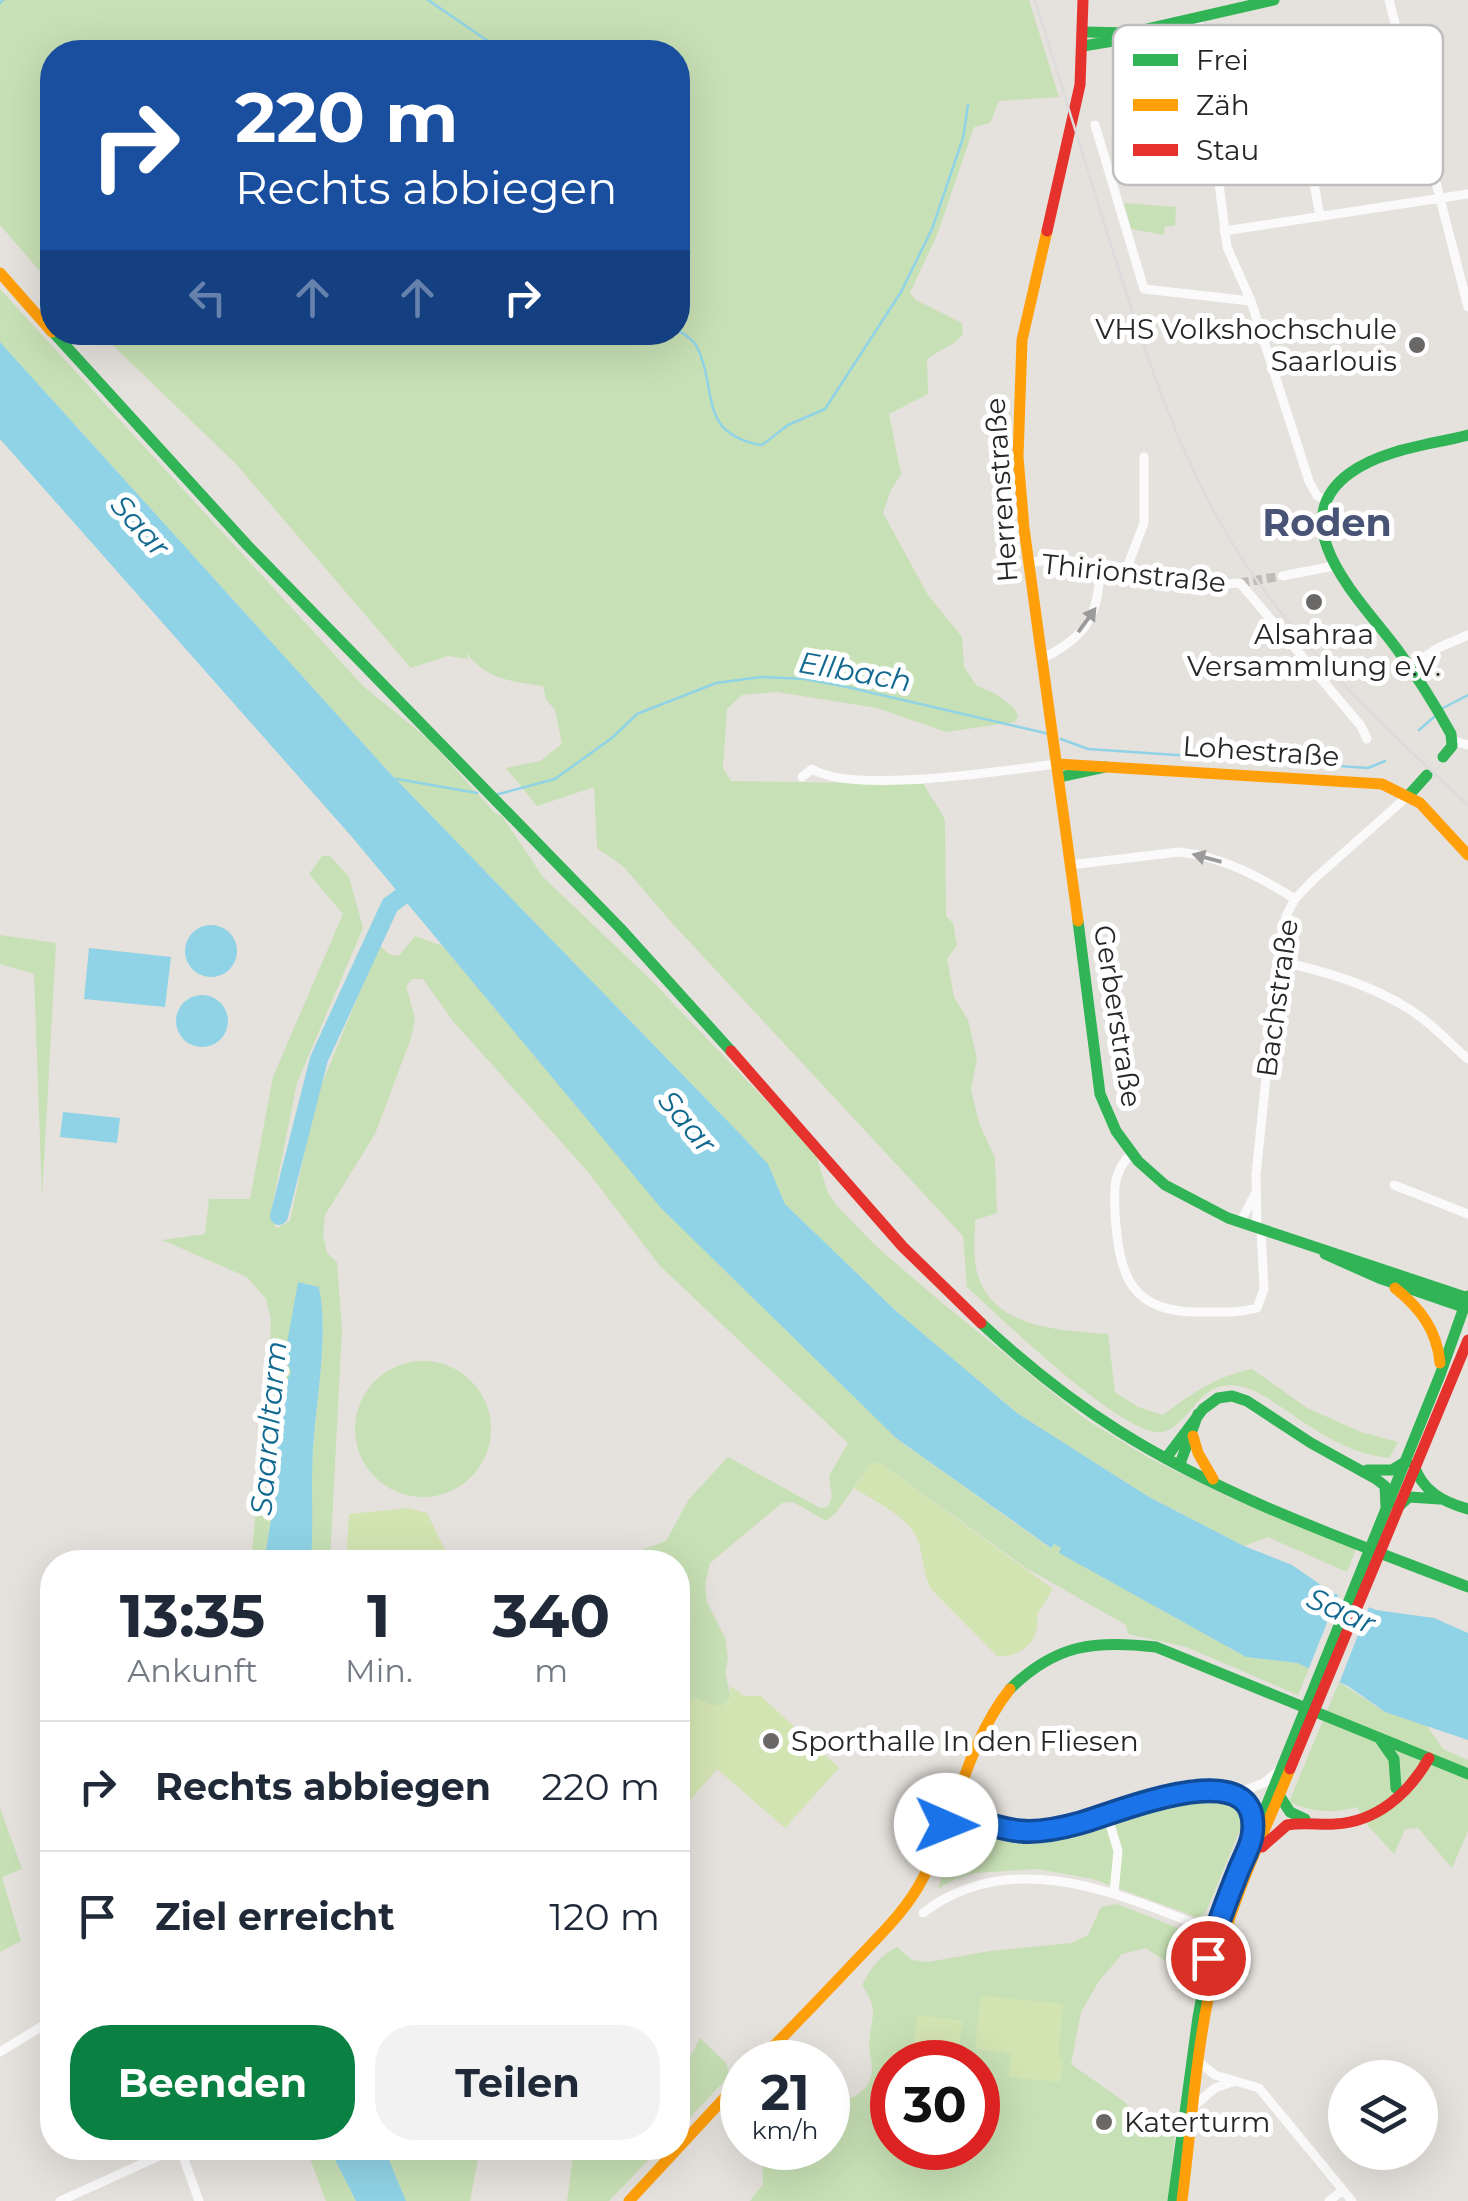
<!DOCTYPE html>
<html lang="de">
<head>
<meta charset="utf-8">
<style>
	:root { --surface:#fff; --page:#f2f2f3; --text:#1f2937; --muted:#747a83; --line:#e0e1e3; --accent:#0b8043 }
	body { margin:0; font-family:Montserrat,sans-serif; background:var(--page); color:var(--text); height:100vh; display:flex; flex-direction:column; font-size:38px; white-space:nowrap }
	* { box-sizing:border-box; margin:0 }
	p { font-size:32px; color:var(--muted) }
	.icon { flex:none; width:55px; height:55px; fill:none; stroke:currentColor; stroke-width:2; stroke-linecap:round; stroke-linejoin:round }
	.map { position:relative; flex:1; overflow:hidden }
	.sheet { position:absolute; left:40px; top:1550px; width:650px; height:610px; display:flex; flex-direction:column; background:var(--surface); border-radius:40px; box-shadow:0 10px 40px #0002 }
	.sheet>* { flex:none }
	.hud { position:absolute; left:40px; top:40px; width:650px; height:305px; border-radius:40px; box-shadow:0 10px 40px #0002; background:#1a4fa0; color:#fff; overflow:hidden }
	.fabs { position:absolute; left:1328px; top:2060px; display:grid; gap:20px }
	.fabs a { display:grid; place-items:center; width:110px; height:110px; border-radius:50%; background:var(--surface); box-shadow:0 10px 40px #0002; font-size:50px }
	.speed { position:absolute; left:720px; top:2040px; display:flex; gap:20px; font-size:50px; font-weight:700; text-align:center }
	.speed>* { display:grid; place-content:center; width:130px; height:130px; border-radius:50%; background:var(--surface); box-shadow:0 10px 40px #0002; line-height:1 }
	.speed small { font-size:25px; font-weight:400 }
	.speed .limit { border:15px solid #d22; background:#fff; color:#111 }
	.pin { position:absolute; display:grid; place-items:center; width:85px; height:85px; color:#fff; margin:-42px; border:5px solid #fff; border-radius:50%; box-shadow:0 2px 10px #0007 }
	.me { position:absolute; width:110px; margin:-55px; rotate:91deg; stroke-linejoin:round; filter:drop-shadow(0 0 8px #0008) }
	.turn { display:flex; align-items:center; gap:35px; height:210px; padding:0 30px; font-size:45px }
	.turn .icon { width:130px; height:130px; stroke-width:2.5 }
	.turn b { display:block; font-size:70px; line-height:85px }
	.lanes { display:flex; align-items:center; height:95px; padding:0 30px; background:#0003; justify-content:center; gap:50px; direction:ltr }
	.lanes .off { opacity:.35 }
	.eta { display:flex; justify-content:space-evenly; align-items:center; height:170px; text-align:center }
	.eta b { font-size:60px; font-weight:700; line-height:70px }
	.cta { display:flex; gap:20px; margin-top:auto; padding:20px 30px }
	.cta a { flex:1; height:115px; border-radius:40px; background:var(--accent); color:#fff; font-size:40px; font-weight:700; line-height:115px; text-align:center }
	.cta a+a { background:var(--page); color:var(--text) }
	ul { padding:0; list-style:none }
	li { display:flex; align-items:center; gap:30px; height:130px; padding:0 30px; border-top:2px solid var(--line) }
	li div { flex:1 }
	li b { display:block; font-size:38px }
	li em { font-style:normal }
	.map>svg:first-child { display:block }
	.green { fill:#c8e0b5; fill-rule:evenodd }
	.pitch { fill:#d3e4b3 }
	.water { fill:#90d3e6 }
	.pier { fill:#e5e1dc }
	.lines { fill:none; stroke-linecap:round; stroke-linejoin:round }
	.stream { stroke:#90d3e6; stroke-width:2.5 }
	.river { stroke:#90d3e6; stroke-width:18 }
	.street-tunnel { stroke:#bfbcb8; stroke-width:9; stroke-dasharray:9 4.5; stroke-linecap:butt }
	.street { stroke:#fbfafa; stroke-width:9 }
	.fast { stroke:#30b455; stroke-width:11 }
	.slow { stroke:#ff9f0a; stroke-width:11 }
	.jam { stroke:#e5322d; stroke-width:11 }
	.rail { stroke:#dcdcdd; stroke-width:2.5 }
	.oneway { fill:#9c9b9b }
	.route-casing { stroke:#114b97; stroke-width:25 }
	.route { stroke:#1a73e8; stroke-width:18 }
	.poi-dot { fill:#6a6866; stroke:#fff; stroke-width:4 }
	.labels { text-anchor:middle; stroke-width:10; stroke-linejoin:round; paint-order:stroke }
	.poi-label { font-size:28px; fill:#272727; stroke:#fff; text-anchor:start }
	.street-label { font-size:28px; fill:#272727; stroke:#fff }
	.water-label { font-size:30px; font-style:italic; fill:#116990; stroke:#fff }
	.district-label { font-size:38px; font-weight:bold; fill:#495375; stroke:#fff }
	.key { fill:#fff; stroke:#bebebe; stroke-width:2.5 }
	.key-label { font-size:28px; fill:#272727 }
</style>
</head>
<body>
<div class="map">
<svg width="1468" height="2201" viewBox="0 0 1468 2201">
	<rect width="100%" height="100%" fill="#e5e1dc"/>
	<path class="green" d="M0 0H1029L1059 97 999 101 990 123 974 127 937 235 910 293 916 300 962 323 963 334C953 347 940 349 927 359L928 394 889 414 901 474 890 492 883 513 928 595 962 637 964 667 977 686 994 693 1013 707 1018 715 1015 722 946 732 877 708 777 692 742 695 727 709 723 768 731 781 924 784C930 798 940 807 945 821L946 916 953 923 957 945 947 959 954 997 968 1020 977 1059 971 1090 979 1123 995 1158 997 1213 975 1220C975 1235 973 1254 976 1268 989 1329 1059 1330 1108 1334L1115 1392 1138 1407 1163 1415C1192 1393 1217 1376 1252 1369L1307 1408 1361 1432 1398 1442 1389 1458C1350 1454 1319 1433 1287 1411 1275 1403 1262 1393 1247 1388 1200 1374 1197 1417 1166 1431 1132 1447 996 1313 967 1287L963 1236 672 923 624 867 597 848 594 787 537 806 506 768 540 761 562 744 555 710 546 699 543 686C512 682 485 679 466 652L468 659 448 656 411 668 236 464 100 333 678 332V52H52V285L0 225Z
		M1124 203 1176 207 1175 226H1165L1164 235 1131 229Z
		M0 289 363 686 428 739 495 813 502 816 543 877 650 979 815 1152 828 1193 836 1205 876 1246 935 1297 1085 1419 1149 1458 1228 1497 1356 1549 1347 1572 1268 1537 1244 1546 1149 1497 1017 1413 895 1310 785 1204 768 1165 744 1138 388 771 0 342Z
		M322 856H330L349 877 363 928 297 1083 272 1207 276 1229 290 1221 316 1098 374 957 381 947 389 954 399 956 415 936 443 946 662 1208 896 1438 1050 1548 1054 1544 1061 1548 1060 1553 1246 1657 1297 1663 1309 1668 1298 1695 1186 1647 1128 1634 1126 1625 1026 1568 880 1463H871L836 1513 826 1521 793 1502 782 1503 710 1563 705 1585 707 1602 725 1638 728 1658 725 1673 731 1697 723 1705H712L694 1698 678 1713V1562H628L644 1549 666 1541 689 1499 728 1457 820 1508 828 1507 832 1497 829 1476 848 1443 660 1266 588 1172 453 1021 423 979H412L406 986 415 1018 411 1038 375 1134 325 1215 323 1235 327 1253 337 1262 342 1329 330 1562H311C311 1520 310 1478 314 1436 318 1390 328 1332 319 1287L298 1282 291 1373 281 1390 272 1514 264 1562H251L269 1368 271 1319 266 1299 247 1277 162 1240 205 1234 209 1199H250L273 1077 343 914 309 874Z
		M0 935 56 943 42 1198 34 974 0 964Z
		M355 1429a68 68 0 1 1 136 0a68 68 0 1 1-136 0Z
		M1339 1682 1385 1712 1427 1726 1443 1749 1468 1760V1831L1452 1868 1418 1828 1405 1829 1394 1854 1369 1827 1357 1807C1333 1814 1311 1812 1289 1802Z
		M1212 1801C1228 1803 1240 1802 1244 1820L1206 1912 1199 1918 1093 1879 1037 1869 974 1873 955 1879 938 1889 957 1826 1009 1840 1052 1837 1168 1804Z
		M0 1808 22 1869 2 1877 21 1941 0 1952Z
		M1117 1904 1178 1928 1172 1966 1146 1948 1122 1954 1099 1981 1081 2012 1071 2064 1126 2103 1139 2124 1175 2130 1169 2201H750L763 2184 762 2151 766 2148H828V2101C845 2102 866 2096 871 2076 874 2066 869 2054 869 2044 871 2015 880 2012 862 1985 870 1969 881 1954 897 1947L912 1960 928 1962 990 1951 1071 1943 1088 1935 1101 1907ZM892 2062H978V2148H892Z
		M700 2038 726 2063 730 2075 678 2130V2080Z
		M306 2148H329L356 2201H326Z
		M384 2148H480L470 2201H406Z
		M574 2148H660L609 2201H567Z"/>
	<path class="pitch" d="M871 1463H880L1053 1589 1037 1615C1041 1640 1022 1658 997 1656L931 1589C922 1572 924 1549 914 1533 902 1513 872 1500 854 1488Z
		M408 1508 427 1513 451 1562H346L349 1514Z
		M730 1686 744 1696H761L839 1768 785 1828 717 1769 678 1814V1776L691 1765 678 1753V1713L694 1698 712 1705H723L731 1697Z
		M981 1996 1063 2004 1058 2057 1063 2059 1060 2082 1009 2077 1011 2053 975 2049Z
		M918 2015 963 2021 957 2062H911Z"/>
	<path class="water" d="M0 342 388 771 744 1138 768 1164 785 1204 895 1310 1017 1413 1149 1497 1244 1546 1292 1565 1331 1592 1376 1610 1434 1618 1468 1633V1740L1385 1712 1348 1686 1297 1663 1246 1657 1059 1553 1061 1548 1054 1544 1051 1548 896 1438 661 1208 352 837 0 439Z
		M185 951a26 26 0 1 1 52 0a26 26 0 1 1-52 0Z
		M89 948 171 957 165 1007 84 999Z
		M176 1021a26 26 0 1 1 52 0a26 26 0 1 1-52 0Z
		M63 1112 120 1118 117 1143 60 1137Z
		M298 1282 319 1287C328 1332 318 1390 314 1436 310 1478 314 1520 311 1562H264L272 1514 281 1390 291 1373 285 1354Z
		M329 2148H384L406 2201H356Z"/>
	<path class="pier" d="M1340 1590 1371 1602 1338 1686 1307 1673Z"/>
	<g class="lines">
		<path class="stream" d="M428 0 504 52
			M0 3 3 0
			M678 330C684 334 692 339 696 345 719 389 696 434 762 445L788 425 825 409 901 292 932 229 963 138 968 105
			M1443 708 1468 695
			M1419 730 1434 717
			M1061 739 1088 749 1368 768 1385 761
			M397 779 477 793
			M495 795 555 779 613 737 637 714 716 683 761 677 805 679 847 687 1049 734"/>
		<path class="river" d="M279 1216 319 1059 390 905 420 883"/>
		<path class="street-tunnel" d="M1240 583 1282 576"/>
		<path class="street" d="M1389 0 1468 307
			M1198 17 1227 247 1251 301 1309 481 1317 496 1326 500
			M1303 121 1320 217
			M1095 125 1144 289 1251 301
			M1224 231 1468 194
			M1029 562C1055 560 1082 560 1108 565 1152 574 1194 588 1240 583L1361 726 1367 739
			M1126 570 1144 523V457
			M1282 576 1334 566
			M1042 659C1091 633 1097 616 1101 564
			M1410 666 1438 648 1468 635
			M1453 741 1468 745
			M802 777 812 769C855 795 1005 770 1058 764
			M1070 865 1179 852C1221 856 1260 877 1295 899
			M1278 961C1324 971 1369 984 1409 1009 1431 1022 1449 1043 1468 1059
			M1130 1155C1113 1172 1114 1191 1115 1213 1119 1277 1131 1314 1203 1312 1221 1312 1239 1313 1257 1308L1264 1289 1261 1229
			M1394 1185 1468 1214
			M1241 1221 1255 1194
			M1257 1227 1256 1175 1278 961 1286 916 1295 899 1313 880 1409 795
			M1228 1794 1248 1807 1252 1836
			M952 1806 990 1821
			M949 1814 1019 1832 1050 1829 1174 1793 1243 1791 1264 1783 1278 1771
			M1107 1814 1118 1851 1114 1892
			M923 1913C1005 1850 1104 1887 1190 1922
			M0 2052 52 2020
			M1199 2062 1215 2075 1259 2088 1352 2201
			M1195 2105 1215 2088 1232 2082
			M180 2148 199 2201
			M60 2201 177 2148
			M1329 2201 1343 2190"/>
		<path class="fast" d="M1083 32 1129 33
			M1083 46 1113 41 1129 33 1274 0
			M53 332 248 546 620 928 731 1051
			M1443 757 1452 746 1451 734C1435 705 1417 676 1397 649 1363 602 1279 525 1350 473 1383 449 1430 445 1468 435
			M1060 777 1106 767
			M1409 795 1427 775
			M1078 921 1100 1094 1116 1131 1138 1161 1165 1185 1228 1218 1468 1298
			M1325 1254 1379 1278 1466 1308
			M981 1323C1024 1363 1070 1400 1119 1431 1227 1499 1350 1541 1468 1587
			M1166 1458 1203 1409 1218 1398 1232 1396 1247 1401 1311 1443 1376 1479 1385 1486 1386 1507
			M1180 1464 1198 1414
			M1414 1465C1422 1491 1443 1502 1468 1509
			M1367 1470H1392L1405 1462
			M1398 1507 1409 1497 1440 1499
			M1010 1689C1056 1644 1094 1640 1156 1647L1468 1774
			M1380 1739 1394 1759 1396 1788
			M1279 1795 1290 1812 1305 1819
			M1173 2201 1198 2017 1213 1938 1440 1375 1468 1296"/>
		<path class="slow" d="M1047 231 1022 340 1018 457 1024 528 1078 921
			M0 273 52 332
			M1058 764 1382 784 1420 803 1468 855
			M1395 1288C1420 1308 1437 1330 1440 1363
			M1193 1436 1198 1453 1213 1479
			M758 2062C795 2025 830 1988 865 1951 887 1928 909 1906 923 1878 957 1816 965 1746 1010 1689
			M629 2201 742 2079
			M1182 2201C1192 2123 1196 2041 1216 1964 1233 1897 1264 1833 1290 1769"/>
		<path class="jam" d="M1047 231 1080 85 1083 0
			M731 1051 903 1247 981 1323
			M1290 1769 1468 1340
			M1262 1847 1287 1825C1303 1822 1319 1825 1335 1824 1377 1822 1409 1793 1429 1758"/>
		<path class="rail" d="M1035 0C1060 80 1084 159 1109 239 1144 350 1179 462 1243 560 1304 653 1387 730 1468 805"/>
	</g>
	<defs><path id="oneway-solid" d="M-6-.8H1V-3.2L6.5 0L1 3.2V.8H-6Z" transform="scale(2.5)"/></defs>
	<g class="oneway">
		<use href="#oneway-solid" transform="translate(1087 620) rotate(-54)"/>
		<use href="#oneway-solid" transform="translate(1207 858) rotate(-165)"/>
	</g>
	<g class="lines">
		<defs>
			<path id="route" d="M946 1825C970 1814 994 1829 1020 1831 1039 1833 1062 1828 1080 1823 1114 1814 1266 1748 1252 1836 1250 1848 1242 1861 1238 1872 1227 1900 1215 1929 1208 1958"/>
		</defs>
		<use href="#route" class="route-casing"/>
		<use href="#route" class="route"/>
	</g>
	<g class="poi-dot">
		<circle cx="1417" cy="345" r="10"/>
		<circle cx="1314" cy="602" r="10"/>
		<circle cx="771" cy="1741" r="10"/>
		<circle cx="1104" cy="2122" r="10"/>
	</g>
	<g class="labels">
		<g class="poi-label">
			<text x="1397" y="339" text-anchor="end">VHS Volkshochschule<tspan x="1397" dy="32">Saarlouis</tspan></text>
			<text x="1314" y="644" text-anchor="middle">Alsahraa<tspan x="1314" dy="32">Versammlung e.V.</tspan></text>
			<text x="791" y="1751">Sporthalle In den Fliesen</text>
			<text x="1124" y="2132">Katerturm</text>
		</g>
		<g class="street-label">
			<text transform="translate(1001 490) rotate(-94)" y="10">Herrenstraße</text>
			<text transform="translate(1134 573) rotate(6)" y="10">Thirionstraße</text>
			<text transform="translate(1261 751) rotate(4)" y="10">Lohestraße</text>
			<text transform="translate(1277 998) rotate(-82)" y="10">Bachstraße</text>
			<text transform="translate(1118 1016) rotate(81)" y="10">Gerberstraße</text>
		</g>
		<g class="water-label">
			<text transform="translate(140 526) rotate(48)" y="10">Saar</text>
			<text transform="translate(855 672) rotate(10)" y="10">Ellbach</text>
			<text transform="translate(687 1122) rotate(50)" y="10">Saar</text>
			<text transform="translate(269 1428) rotate(-85)" y="10">Saaraltarm</text>
			<text transform="translate(1341 1611) rotate(24)" y="10">Saar</text>
		</g>
		<g class="district-label">
			<text x="1327" y="536">Roden</text>
		</g>
	</g>
	<rect x="1113" y="25" width="330" height="160" rx="15" class="key"/>
	<rect x="1133" y="54" width="45" height="12" fill="#30b455"/>
	<rect x="1133" y="99" width="45" height="12" fill="#ff9f0a"/>
	<rect x="1133" y="144" width="45" height="12" fill="#e5322d"/>
	<g class="key-label">
		<text x="1196" y="70">Frei</text>
		<text x="1196" y="115">Zäh</text>
		<text x="1196" y="160">Stau</text>
	</g>
</svg>
<div class="fabs">
<a><svg class="icon" aria-label="layers" viewBox="0 0 24 24"><path d="M12 4l9 5-9 5-9-5zM3 14l9 5 9-5"/></svg></a>
</div>
<div class="speed"><div>21<small>km/h</small></div><div class="limit">30</div></div>
<div class="pin" style="left:1208px;top:1958px;background:#d93025"><svg class="icon" aria-label="arrive" viewBox="0 0 24 24"><path d="M6 21V4h12l-3 4 3 4H6"/></svg></div>
<svg class="me" style="left:946px;top:1825px" viewBox="-20 -20 40 40"><circle r="19" fill="#fff"/><path d="M0-13L10 11 0 6-10 11z" fill="#1a73e8"/></svg>
<div class="hud">
<div class="turn"><svg class="icon" aria-label="right" viewBox="0 0 24 24"><path d="M7 20v-9h11M14 6l5 5-5 5"/></svg><div><b>220 m</b>Rechts abbiegen</div></div>
<div class="lanes"><svg class="icon off" aria-label="left" viewBox="0 0 24 24"><path d="M17 20v-9H6M10 6l-5 5 5 5"/></svg><svg class="icon off" aria-label="ahead" viewBox="0 0 24 24"><path d="M12 20V5M6 11l6-6 6 6"/></svg><svg class="icon off" aria-label="ahead" viewBox="0 0 24 24"><path d="M12 20V5M6 11l6-6 6 6"/></svg><svg class="icon" aria-label="right" viewBox="0 0 24 24"><path d="M7 20v-9h11M14 6l5 5-5 5"/></svg></div>
</div>
<section class="sheet">
<div class="eta">
<div><b>13:35</b><p>Ankunft</p></div>
<div><b>1</b><p>Min.</p></div>
<div><b>340</b><p>m</p></div>
</div>
<ul>
<li><svg class="icon" aria-label="right" viewBox="0 0 24 24"><path d="M7 20v-9h11M14 6l5 5-5 5"/></svg><div><b>Rechts abbiegen</b></div><em>220 m</em></li>
<li><svg class="icon" aria-label="arrive" viewBox="0 0 24 24"><path d="M6 21V4h12l-3 4 3 4H6"/></svg><div><b>Ziel erreicht</b></div><em>120 m</em></li>
</ul>
<div class="cta"><a>Beenden</a><a>Teilen</a></div>
</section>
</div>
</body>
</html>
